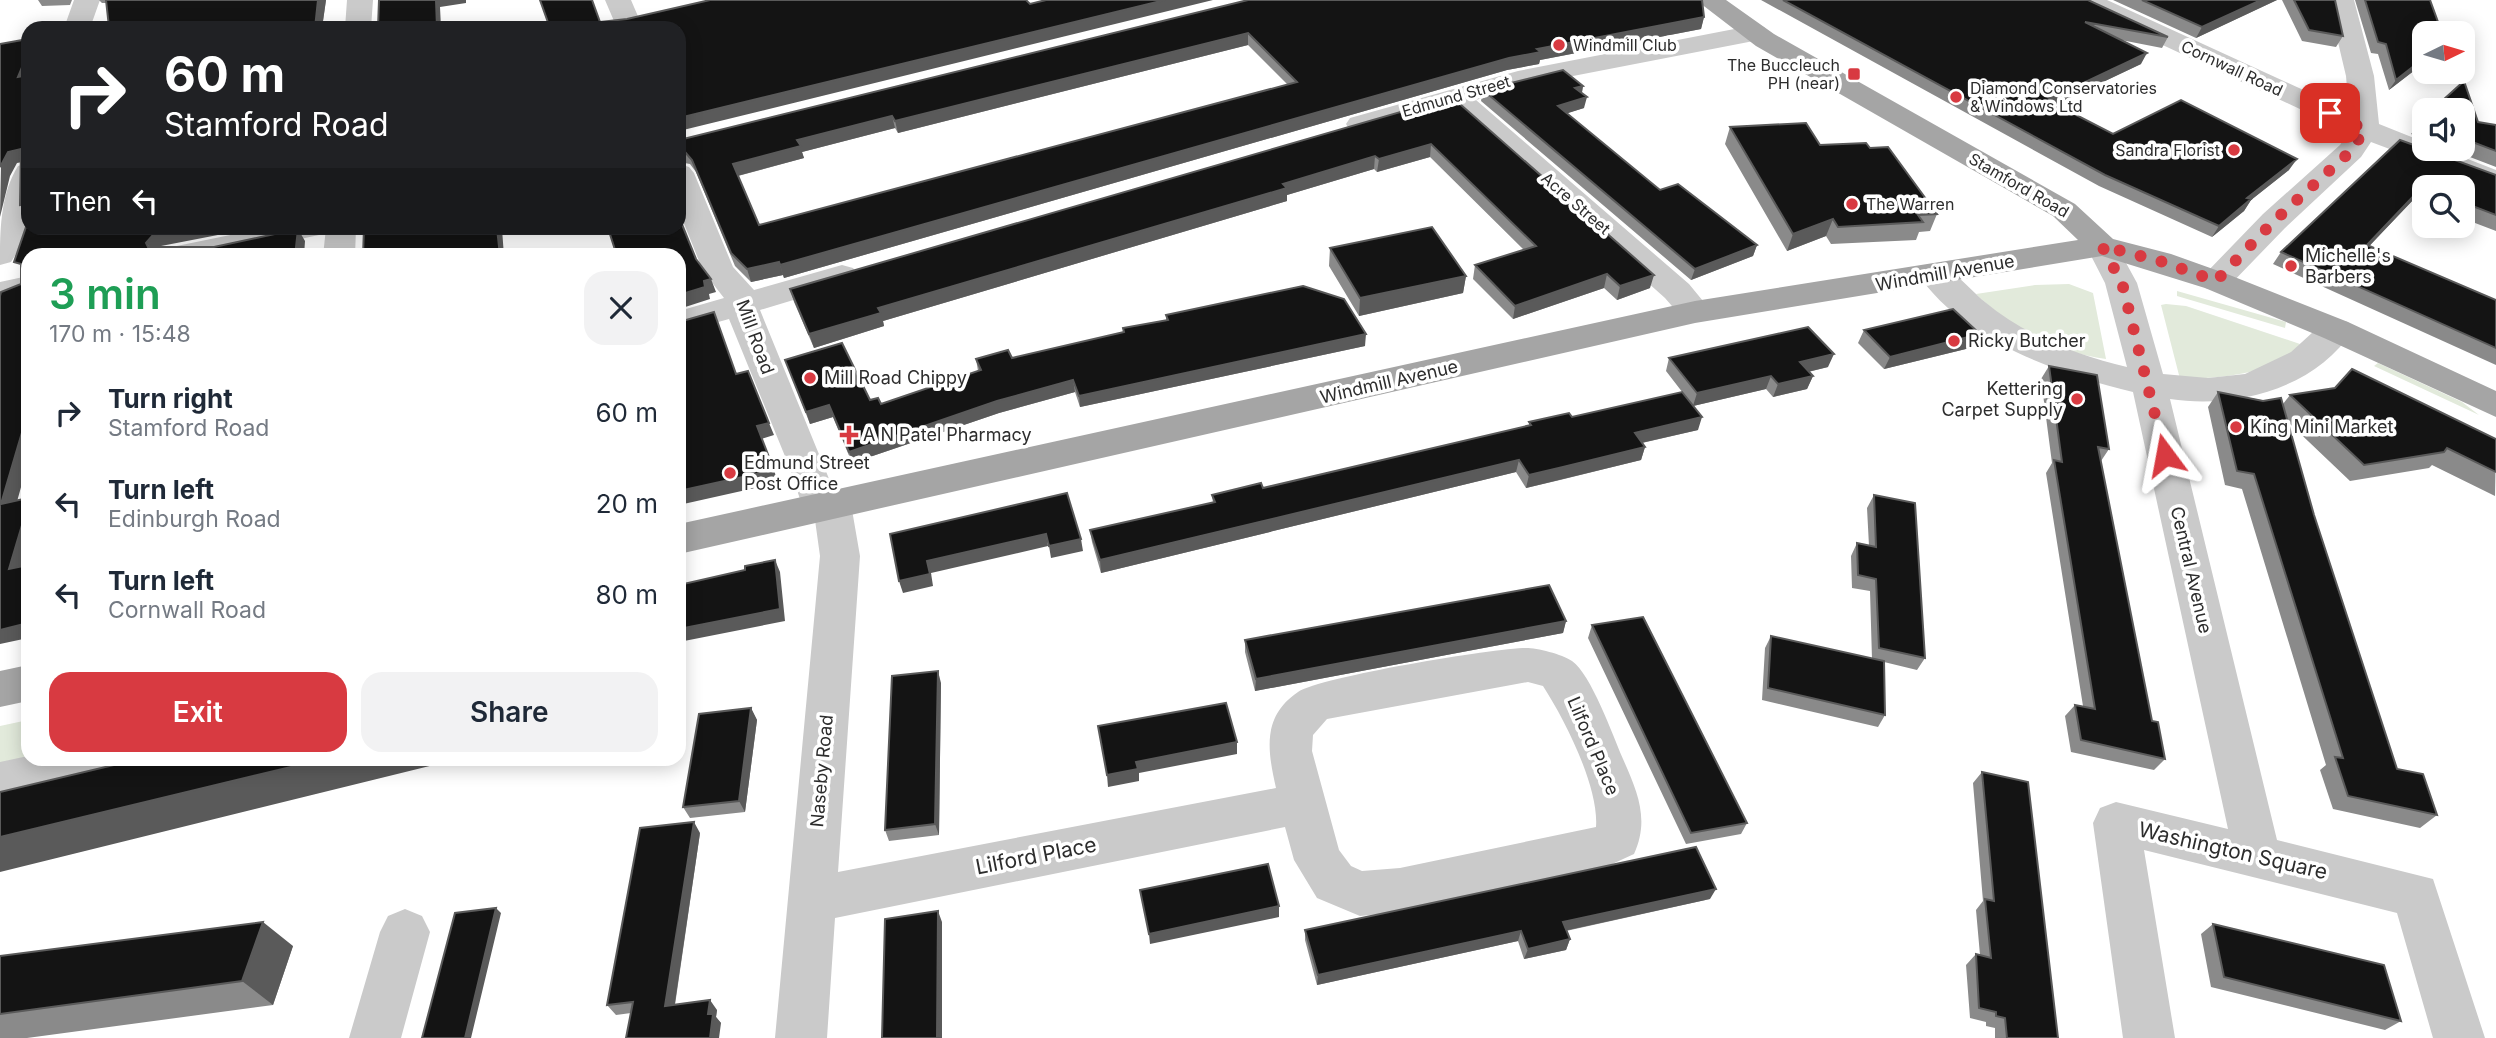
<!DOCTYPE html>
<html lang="en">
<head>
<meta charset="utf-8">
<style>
	:root { --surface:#fff; --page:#f2f2f3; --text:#1f2937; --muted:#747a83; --accent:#d83a41 }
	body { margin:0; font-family:Inter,sans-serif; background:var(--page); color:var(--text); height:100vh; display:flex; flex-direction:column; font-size:26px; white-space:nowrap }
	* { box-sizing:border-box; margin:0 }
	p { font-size:23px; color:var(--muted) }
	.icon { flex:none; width:38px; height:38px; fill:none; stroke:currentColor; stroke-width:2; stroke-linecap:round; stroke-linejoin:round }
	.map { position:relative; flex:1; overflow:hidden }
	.drawer { position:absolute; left:21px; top:248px; width:665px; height:518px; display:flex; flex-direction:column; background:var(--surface); border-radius:21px; box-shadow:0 4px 18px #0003 }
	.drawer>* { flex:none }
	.banner { position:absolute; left:21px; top:21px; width:665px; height:214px; border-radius:21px; box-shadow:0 4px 18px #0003; background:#202124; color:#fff; overflow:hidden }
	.needle { width:46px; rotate:85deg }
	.buttons { position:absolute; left:2412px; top:21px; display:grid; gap:14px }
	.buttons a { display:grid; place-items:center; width:63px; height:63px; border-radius:14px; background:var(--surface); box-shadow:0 4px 18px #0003; font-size:35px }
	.pin { position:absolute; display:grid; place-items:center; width:60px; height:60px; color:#fff; margin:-30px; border-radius:14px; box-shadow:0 4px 10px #0006 }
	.me { position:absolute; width:77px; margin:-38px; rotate:347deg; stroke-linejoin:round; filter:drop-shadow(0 0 5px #0008) }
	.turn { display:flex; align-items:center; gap:24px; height:147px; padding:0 28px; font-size:32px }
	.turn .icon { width:91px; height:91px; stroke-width:2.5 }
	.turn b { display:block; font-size:49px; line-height:60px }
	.then { display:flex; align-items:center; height:66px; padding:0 28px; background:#0003; gap:14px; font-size:26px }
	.round { display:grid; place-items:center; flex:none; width:74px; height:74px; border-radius:21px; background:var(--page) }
	.summary { display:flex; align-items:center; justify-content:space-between; height:119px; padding:0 28px }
	h1 { font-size:42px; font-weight:600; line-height:52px; color:#1e9e55 }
	.primary-button { display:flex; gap:14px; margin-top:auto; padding:14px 28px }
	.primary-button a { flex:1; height:80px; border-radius:21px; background:var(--accent); color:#fff; font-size:28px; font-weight:600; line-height:80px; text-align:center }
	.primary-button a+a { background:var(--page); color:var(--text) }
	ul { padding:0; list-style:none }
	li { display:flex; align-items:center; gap:21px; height:91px; padding:0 28px }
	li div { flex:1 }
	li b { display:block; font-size:26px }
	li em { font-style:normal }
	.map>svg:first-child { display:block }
	.green { fill:#e2eadb }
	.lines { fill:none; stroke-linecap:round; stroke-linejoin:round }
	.minor { fill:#cacaca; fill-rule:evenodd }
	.major { fill:#a5a5a5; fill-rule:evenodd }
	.wall { fill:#8a8a8a; fill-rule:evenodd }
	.shaded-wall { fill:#5a5a5a }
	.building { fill:#141414; stroke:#5a5a5a; stroke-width:2; fill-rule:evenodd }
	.route { stroke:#d83a41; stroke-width:12; stroke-dasharray:0 21.6 }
	.poi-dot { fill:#d83a41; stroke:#fff; stroke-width:2.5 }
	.labels { text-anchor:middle; stroke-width:7; stroke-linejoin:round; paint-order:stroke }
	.far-poi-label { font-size:16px; fill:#2d2d2d; stroke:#fff; text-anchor:start }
	.far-street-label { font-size:16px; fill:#2d2d2d; stroke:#fff }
	.poi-label { font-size:18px; fill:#2d2d2d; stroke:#fff; text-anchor:start }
	.street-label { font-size:18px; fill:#2d2d2d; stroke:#fff }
	.near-street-label { font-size:21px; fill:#2d2d2d; stroke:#fff }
</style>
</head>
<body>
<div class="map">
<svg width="2496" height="1038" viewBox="0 0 2496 1038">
	<rect width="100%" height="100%" fill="#fff"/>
	<path class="green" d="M2069 284 2093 293 2106 359C2057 353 2011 328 1976 294L2035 285Z
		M2177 291 2286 322 2285 328 2177 296Z
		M2166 304 2186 306 2300 344C2276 376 2216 378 2180 379L2161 305Z
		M2378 363 2462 402 2479 415 2374 366Z
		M28 720V758L0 765V726Z"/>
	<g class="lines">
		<path class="minor" d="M74 0H100L90 28H64Z
			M347 0H373L371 28H345Z
			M605 0H631L643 28H617Z
			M2073 0H2107L2349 111 2346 76 2328 0H2354L2374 76 2379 124 2424 142V149H2442L2496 170V189L2371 142 2361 157 2285 228 2227 288 2216 291 2205 288 2200 281 2205 274 2263 214 2340 145 2349 132 2077 5Z
			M1755 25 1764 27 1768 33 1764 39 1522 86 1476 100 1689 284 1712 312 1707 320C1685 325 1679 314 1665 298L1451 107 1360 133 1350 130 1346 124 1350 118 1518 71Z
			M28 163C28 197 31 233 11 262L0 265C0 231 0 195 18 166Z
			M679 164 689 167 694 173 733 267 754 290 842 265 853 268 858 275 853 282 760 310 834 491 845 494 851 504 860 556 838 872 1276 788C1268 752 1261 717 1298 692 1320 677 1494 648 1526 648 1537 648 1562 654 1572 661 1591 674 1613 736 1623 759 1637 791 1650 819 1634 854L1597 871 1400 912 1360 916 1317 898 1294 860 1285 827 835 918 827 1038H775L820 556 815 520 806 517 789 466 729 319 679 333V311L724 298 703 271 679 211ZM1528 682 1543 686C1565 720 1599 787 1596 827L1400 868 1362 871 1351 866 1339 850 1312 751 1313 735 1327 719Z
			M265 228H324L319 235 222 256H157L162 249Z
			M326 228H356L355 256H323Z
			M2102 236 2113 239 2137 283 2163 374 2208 378 2245 374 2291 352 2324 322 2336 319 2348 322 2353 330C2315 389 2235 409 2170 399L2277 840 2433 879 2485 1038H2433L2397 913 2144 850 2175 1038H2123L2093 823 2100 808 2116 802 2228 829 2133 392C2059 374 1962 340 1918 274L1923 267C1949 260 1965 286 1985 302 2024 335 2077 355 2127 367L2105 283 2086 246 2091 239Z
			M28 276V296L0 302V282Z
			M28 756V760H118L112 774 0 802V762Z
			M405 909 422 916 430 932 401 1038H349L380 932 388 916Z"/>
		<path class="major" d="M1696 0H1726L1774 34 2075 204 2113 239 2171 254 2227 274 2348 322 2496 391V417L2324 338 2205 288 2102 256 1695 323 679 554V524L1695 301 2078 240 2053 216 1756 46Z
			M28 665V701L0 707V671Z"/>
	</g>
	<path class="wall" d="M38 0H72L70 5 42 6Z
		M99 0H326L322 28H103L109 27 106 3H102Z
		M1248 0 1704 17 1701 29 1540 60 1539 64 1507 70 784 278 783 275 751 282 735 266 696 172 690 164 679 162V140ZM1248 45 1288 85 759 225 738 176 804 158 802 152 895 128 898 133Z
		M1761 0H2088L2168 37 2162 48 2121 40 2141 64 2056 104 2113 134 2289 170 2251 200 2244 211 2212 237 2099 186Z
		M2113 0H2277L2196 38Z
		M2282 0H2335L2343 36 2336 47 2302 41Z
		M2355 0H2430L2424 33V63L2389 90 2378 54 2371 53Z
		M1583 86 1582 93 1584 108 1567 113 1660 190 1757 245 1753 256 1691 280 1481 101 1483 90Z
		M1452 97 1650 288 1617 300 1604 288 1513 319 1473 279 1475 265 1524 250 1430 157 1377 172 1374 169 1287 195V201L883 321 884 326 814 348 794 302 790 289Z
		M2462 110 2478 122 2496 125V167L2449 149H2462Z
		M2424 118V139L2411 134Z
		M1730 127 1820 145 1870 148 1937 214 1930 231 1919 232 1916 240 1831 244 1826 236 1787 251 1725 144Z
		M2400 140 2496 175V231L2462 218V187H2424V203L2414 199 2369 246 2496 300V365L2273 264 2281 252Z
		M1330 248 1466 276 1463 293 1359 316 1329 266Z
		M1166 315 1365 346 1080 407 1075 392 999 413 852 463 833 417 810 424 785 360 881 404 978 371 976 359 1012 358 1123 332V328L1166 320Z
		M1864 330 1974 347 1884 369 1858 343Z
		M1669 358 1828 367 1808 372 1813 376 1807 389 1773 397 1766 389 1693 406 1666 371Z
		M2049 366 2109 449 2101 461 2152 721 2165 759 2154 770 2071 752 2065 716 2075 705 2083 706 2046 473 2052 463 2041 379Z
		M2218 392 2283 404 2290 395 2496 439 2495 496 2432 465 2429 468 2350 481 2288 422 2314 515 2397 769 2437 815 2420 828 2333 809 2320 770 2326 765 2242 489 2225 485 2208 407Z
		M1572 417 1698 430 1642 443 1645 447 1641 460 1560 480 1526 488 1516 472 1101 573 1092 542 1090 530 1213 503 1212 495 1263 488 1529 426V422Z
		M1874 495 1925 658 1917 670 1884 662 1885 715 1878 727 1762 700 1765 648 1771 636 1872 659 1870 591 1852 588 1851 556 1857 543 1869 546 1867 508Z
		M1566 621 1563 633 1255 691 1245 652V640Z
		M1592 625 1747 823 1741 834 1686 844 1588 638Z
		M941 683 939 835 889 841 885 830Z
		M751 708 757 720 745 812 690 818 683 807Z
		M1982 772 2058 1038H1995V1028L1986 1026V1022L1970 1018 1966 965 1976 954 1980 955 1976 910 1983 901 1973 783Z
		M700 833 675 1005 717 1010 716 1017 721 1023 631 1013 616 1015 607 1005Z
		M1710 899 1566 931 1570 939 1566 950 1524 959 1518 941 1317 985 1305 940V930Z
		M2213 924 2401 1021 2385 1030 2211 987 2201 934Z
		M293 946 273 1005 27 1038H0V956Z"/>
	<path class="shaded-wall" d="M318 0H326L322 28H315Z
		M436 0H466V3L440 7 441 28H437Z
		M1165 0H1213L679 131V118Z
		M2261 0H2277L2196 38 2202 27Z
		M1704 17 1701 29 1540 60 1539 64 1507 70 784 278 780 265 1537 49Z
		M1248 33V45L898 133 895 121Z
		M28 53V84L18 77Z
		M2147 53 2141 64 2042 111 2047 100Z
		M2424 58V63L2389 90 2396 80Z
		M1583 86 1581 97 1575 88Z
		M1587 97 1584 108 1556 117 1558 106Z
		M892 116 895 128 802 152 804 158 737 176 733 164 797 140Z
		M1431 144 1430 157 1377 172 1379 159Z
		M21 149 28 161 17 163 10 176 0 217 1 164 8 152Z
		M1375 156 1374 169 1287 195V201L883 321 884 326 814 348 809 334 878 308Z
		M2297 159 2289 170 2251 200 2244 211 2212 237 2219 226 2247 198Z
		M2423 186 2414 199 2358 258 2367 245Z
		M28 204V215L20 205Z
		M1833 219 1826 236 1787 251 1793 234Z
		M189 228H254L161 246 155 254 146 243 153 235Z
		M497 228H507L502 229 504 256H500Z
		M298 229 305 241 304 256H295Z
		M1757 245 1753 256 1691 280 1695 269Z
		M779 262 783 275 751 282 747 269Z
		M1607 274 1604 288 1513 319 1515 306Z
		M1654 275 1650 288 1617 300 1620 286Z
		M1466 276 1463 293 1359 316 1360 298Z
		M711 279 716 292 709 294 710 299 679 309V295L704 281Z
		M1366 334 1365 346 1080 407 1079 396Z
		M1980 334 1974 347 1884 369 1890 357Z
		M1834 354 1828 367 1795 375 1800 362Z
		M1771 376 1766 389 1693 406 1697 393Z
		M1813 376 1807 389 1773 397 1778 384Z
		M1073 380 1075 392 999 413 852 463 849 452 997 401Z
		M829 405 833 417 810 424 806 412Z
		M28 412V462L13 516 1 504Z
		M1702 417 1698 430 1632 445 1635 433Z
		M769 423 774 435 761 439 757 426Z
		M1645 447 1641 460 1526 488 1529 475Z
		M1519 460 1516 472 1101 573 1100 560Z
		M774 470 778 483 679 505V491Z
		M28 505V557L21 581 9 569Z
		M1046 534 1048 546 931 573 933 586 903 593 899 581 927 561Z
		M1081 539 1083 551 1051 558 1049 546Z
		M775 560 780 572 785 621 679 642V629Z
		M1566 621 1563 633 1255 691 1256 679Z
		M28 623V638L0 644V630Z
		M938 671 941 683 939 835 935 824Z
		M751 708 757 720 745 812 739 801Z
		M1237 742V754L1139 773V781L1108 787 1107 775 1136 762Z
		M320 760H454L0 872V837Z
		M694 822 700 833 673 1016 665 1006Z
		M1716 889 1710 899 1559 932 1563 922Z
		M1279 906V917L1150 944 1149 934Z
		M496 908 501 913 471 1038H465Z
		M938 911 942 922V1038H937Z
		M263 922 293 946 273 1005 242 981Z
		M1521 931 1518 941 1317 985 1318 975Z
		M1570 939 1566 950 1524 959 1528 949Z
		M710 1000 717 1010 716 1017 721 1023 719 1038H710L708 1014Z"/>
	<path class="building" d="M106 0H318L315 28H103L109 27Z
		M379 0H436L437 28H378Z
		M540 0H592L600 22 627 19 710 0H1026L1030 4 1046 0H1165L679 118V28H550Z
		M1248 0H1702L1704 17 1537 49 1541 52 1509 58 780 265 779 262 747 269 731 253 692 160 685 152 679 151V140ZM1248 33 1297 82 759 225 733 164 801 146 797 140 892 116 895 121Z
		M1783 0H2088L2168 37 2085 22 2147 53 2047 100 2113 134 2181 100 2297 159 2247 198 2251 199 2219 226 2105 175Z
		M2142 0H2261L2202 27Z
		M2294 0H2335L2343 36 2309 30Z
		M2365 0H2430L2442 33H2424V58L2396 80 2386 44 2378 42Z
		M28 39V53L18 77 28 75V204L20 205 21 149 8 152 0 167V44Z
		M1563 70 1583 86 1575 88 1587 97 1558 106 1660 190 1678 184 1757 245 1695 269 1483 90Z
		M2464 81 2478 122 2496 125V151L2462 138V110H2432Z
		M1452 97 1654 275 1620 286 1607 274 1515 306 1475 265 1536 246 1431 144 1379 159 1375 156 1283 184 1287 188 878 308 881 313 809 334 790 289Z
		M1806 123 1820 145 1866 143 1870 148 1888 147 1937 214 1918 215 1923 222 1838 227 1833 219 1793 234 1730 127Z
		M2400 140 2496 175V215L2462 202V187L2423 186 2367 245 2496 300V348L2281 252Z
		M679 217 696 259 711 279 704 281 705 287 679 295V256H617L608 228H679Z
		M28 221V228H189L153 235 146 243 148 247H214L298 229 295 256H28V412L1 504 28 498V505L9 569 28 565V623L0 630V296L1 292 21 284V264L14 262Z
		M1432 227 1466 276 1360 298 1330 248Z
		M364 228H497L500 256H363Z
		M1303 286 1344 299 1366 334 1079 396 1073 380 997 401 849 452 829 405 806 412 785 360 842 343 870 400 878 398 881 404 981 370 976 359 1008 350 1012 358 1124 332 1123 328 1168 320 1166 315Z
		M1953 309 1980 334 1890 357 1864 330Z
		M714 312 736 374 748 371 769 423 757 426 774 470 679 491V322Z
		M1808 327 1834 354 1800 362 1813 376 1778 384 1771 376 1697 393 1669 358Z
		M2049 366 2097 375 2109 449 2098 447 2152 721 2158 722 2165 759 2081 740 2075 705 2095 709 2054 460 2062 462Z
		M2352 369 2496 439V472L2447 448 2444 452 2364 465 2290 395 2335 388Z
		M1682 392 1702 417 1635 433 1645 447 1563 467 1529 475 1519 460 1100 560 1090 530 1215 502 1212 495 1261 483 1263 488 1531 425 1529 422 1569 413 1572 417Z
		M2218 392 2263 401 2281 398 2314 515 2397 769 2423 774 2437 815 2348 796 2335 757 2343 758 2254 474 2237 471Z
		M1067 493 1081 539 1049 546 1046 534 927 561 930 574 899 581 890 534Z
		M1874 495 1915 503 1925 658 1879 648 1876 579 1858 575 1857 543 1876 547Z
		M775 560 780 609 679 629V585L745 570V566Z
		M1549 585 1566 621 1256 679 1245 640Z
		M1643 617 1747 823 1691 833 1592 625Z
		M1771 636 1884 661 1885 715 1768 688Z
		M938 671 935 824 885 830 892 676Z
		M1226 703 1237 742 1136 762 1138 769 1107 775 1098 726Z
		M751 708 739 801 683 807 699 714Z
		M135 760H320L0 837V792Z
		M1982 772 2028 782 2058 1038H2007L2005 1018 1996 1016V1012L1979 1008 1976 954 1991 958 1985 899 1994 901Z
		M694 822 665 1006 710 1000 708 1014H713L710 1038H626L633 1002 607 1005 640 828Z
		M1696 847 1716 889 1563 922 1570 939 1528 949 1521 931 1318 975 1305 930Z
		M1268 864 1279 906 1149 934 1140 890Z
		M496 908 465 1038H422L455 913Z
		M938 911 937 1038H882L885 919Z
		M263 922 242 981 0 1014V956Z
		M2213 924 2384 965 2401 1021 2224 977Z"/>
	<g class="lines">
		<path class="route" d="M2165 455 2122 283 2102 246 2160 261 2216 281 2274 221 2351 151 2365 129 2330 113"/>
	</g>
	<g class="poi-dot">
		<circle cx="1559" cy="45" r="7"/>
		<rect x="1847" y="67" width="14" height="14" rx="3.5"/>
		<circle cx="1956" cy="97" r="7"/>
		<circle cx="2234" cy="150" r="7"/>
		<circle cx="1852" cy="204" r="7"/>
		<circle cx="2291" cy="266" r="7"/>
		<circle cx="1954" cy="341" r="7"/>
		<circle cx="810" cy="378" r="7"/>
		<circle cx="2077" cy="399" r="7"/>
		<circle cx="2236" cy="427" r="7"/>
		<path d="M845.5 424.5h7v7h7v7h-7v7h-7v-7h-7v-7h7z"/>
		<circle cx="730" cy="473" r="7"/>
	</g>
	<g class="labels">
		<g class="far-poi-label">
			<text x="1573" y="51">Windmill Club</text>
			<text x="1840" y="71" text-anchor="end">The Buccleuch<tspan x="1840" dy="18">PH (near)</tspan></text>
			<text x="1970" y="94">Diamond Conservatories<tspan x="1970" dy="18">&amp; Windows Ltd</tspan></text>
			<text x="2220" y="156" text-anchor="end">Sandra Florist</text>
			<text x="1866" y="210">The Warren</text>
		</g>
		<g class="far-street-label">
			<text transform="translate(2232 68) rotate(25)" y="6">Cornwall Road</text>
			<text transform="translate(1456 96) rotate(-16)" y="6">Edmund Street</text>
			<text transform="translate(2019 185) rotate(30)" y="6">Stamford Road</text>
			<text transform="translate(1576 203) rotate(41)" y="6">Acre Street</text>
		</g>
		<g class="poi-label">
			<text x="2305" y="262">Michelle's<tspan x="2305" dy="21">Barbers</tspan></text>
			<text x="1968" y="347">Ricky Butcher</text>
			<text x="824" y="384">Mill Road Chippy</text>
			<text x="2063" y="395" text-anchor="end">Kettering<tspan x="2063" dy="21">Carpet Supply</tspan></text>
			<text x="2250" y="433">King Mini Market</text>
			<text x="863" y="441">A N Patel Pharmacy</text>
			<text x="744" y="469">Edmund Street<tspan x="744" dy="21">Post Office</tspan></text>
		</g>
		<g class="street-label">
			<text transform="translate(1945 273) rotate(-10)" y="6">Windmill Avenue</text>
			<text transform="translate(755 337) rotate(70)" y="6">Mill Road</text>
			<text transform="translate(1389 382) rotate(-13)" y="6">Windmill Avenue</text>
			<text transform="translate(2191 570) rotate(77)" y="6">Central Avenue</text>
			<text transform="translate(1593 746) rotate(67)" y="6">Lilford Place</text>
			<text transform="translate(822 771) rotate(-85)" y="6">Naseby Road</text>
		</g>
		<g class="near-street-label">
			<text transform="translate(2233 851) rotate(13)" y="7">Washington Square</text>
			<text transform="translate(1036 856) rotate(-11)" y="7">Lilford Place</text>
		</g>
	</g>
</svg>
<div class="buttons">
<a><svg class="needle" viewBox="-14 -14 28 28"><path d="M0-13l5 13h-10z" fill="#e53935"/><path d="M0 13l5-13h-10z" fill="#747a83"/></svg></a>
<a><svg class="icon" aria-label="sound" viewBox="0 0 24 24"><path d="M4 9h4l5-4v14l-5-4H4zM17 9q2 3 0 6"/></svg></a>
<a><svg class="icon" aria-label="search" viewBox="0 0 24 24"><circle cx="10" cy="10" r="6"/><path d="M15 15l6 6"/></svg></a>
</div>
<div class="pin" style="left:2330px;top:113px;background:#d93025"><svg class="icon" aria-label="arrive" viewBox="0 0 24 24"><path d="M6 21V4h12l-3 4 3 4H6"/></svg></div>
<svg class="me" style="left:2165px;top:455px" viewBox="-20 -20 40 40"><path d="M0-17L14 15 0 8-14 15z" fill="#d83a41" stroke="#fff" stroke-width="4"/></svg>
<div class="banner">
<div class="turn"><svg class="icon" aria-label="right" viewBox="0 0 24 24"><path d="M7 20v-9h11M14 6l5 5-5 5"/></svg><div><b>60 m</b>Stamford Road</div></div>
<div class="then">Then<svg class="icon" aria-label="left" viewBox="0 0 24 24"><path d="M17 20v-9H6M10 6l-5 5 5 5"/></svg></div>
</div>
<section class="drawer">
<div class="summary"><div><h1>3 min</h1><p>170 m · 15:48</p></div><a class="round"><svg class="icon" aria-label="close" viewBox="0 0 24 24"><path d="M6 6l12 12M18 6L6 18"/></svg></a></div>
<ul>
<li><svg class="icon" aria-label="right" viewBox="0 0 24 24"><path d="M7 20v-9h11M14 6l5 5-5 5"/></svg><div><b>Turn right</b><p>Stamford Road</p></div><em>60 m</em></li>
<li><svg class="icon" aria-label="left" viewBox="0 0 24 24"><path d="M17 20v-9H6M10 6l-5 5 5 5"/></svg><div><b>Turn left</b><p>Edinburgh Road</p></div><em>20 m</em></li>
<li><svg class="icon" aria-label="left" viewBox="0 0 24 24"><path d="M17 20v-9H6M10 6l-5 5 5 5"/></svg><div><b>Turn left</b><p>Cornwall Road</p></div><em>80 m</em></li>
</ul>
<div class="primary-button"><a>Exit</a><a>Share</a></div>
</section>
</div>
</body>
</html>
